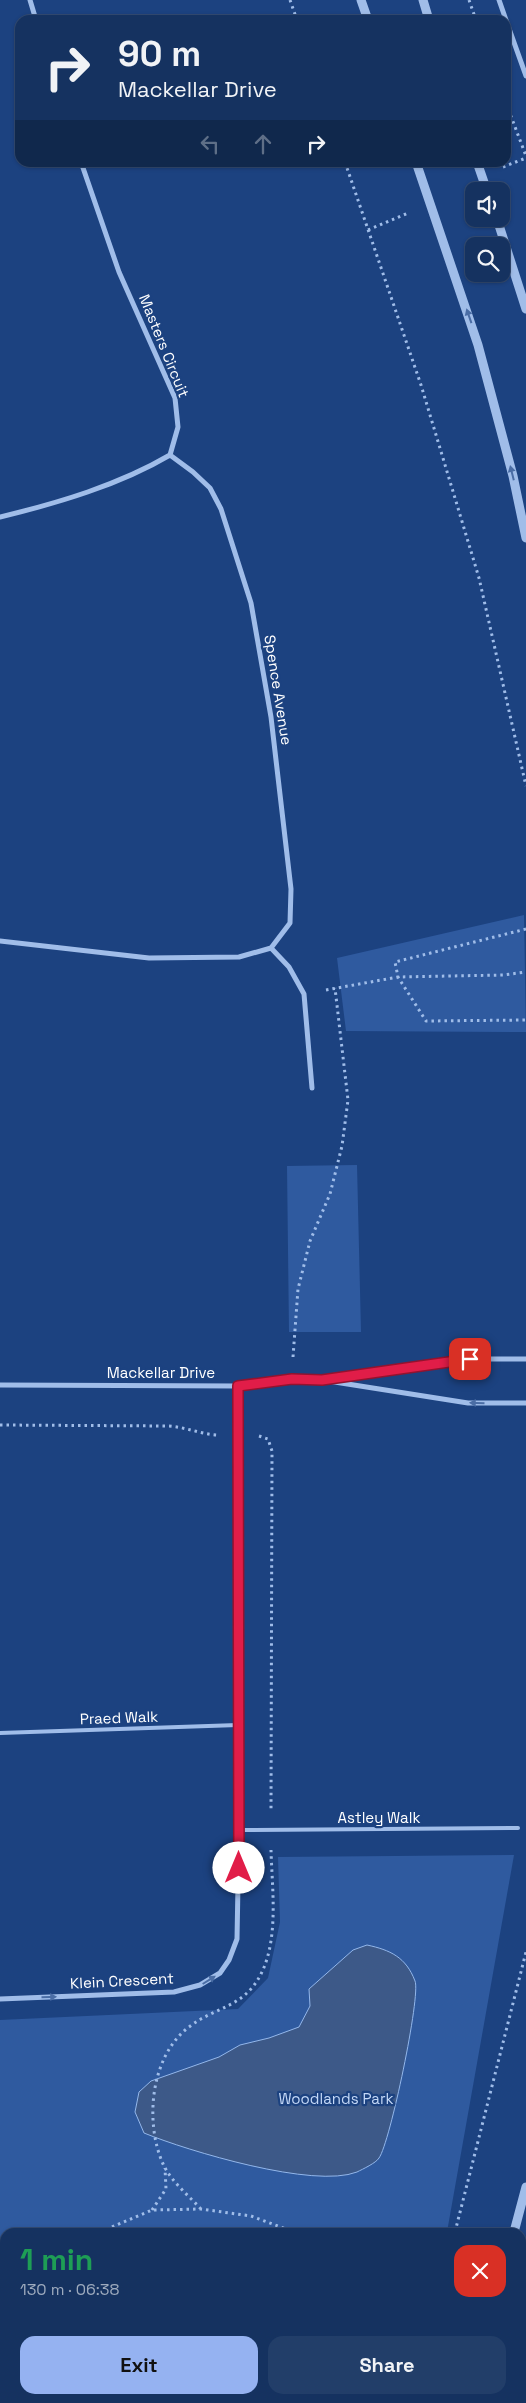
<!DOCTYPE html>
<html lang="en">
<head>
<meta charset="utf-8">
<style>
	:root { --surface:#153260; --page:#223e69; --text:#f1f3f6; --muted:#9daabd; --line:#344d75; --accent:#95b2f1 }
	body { margin:0; font-family:"Space Grotesk",sans-serif; background:var(--page); color:var(--text); height:100vh; display:flex; flex-direction:column; font-size:19px; white-space:nowrap }
	* { box-sizing:border-box; margin:0 }
	p { font-size:16px; color:var(--muted) }
	.icon { flex:none; width:28px; height:28px; fill:none; stroke:currentColor; stroke-width:2; stroke-linecap:round; stroke-linejoin:round }
	.map { position:relative; flex:1; overflow:hidden }
	.drawer { position:absolute; left:0px; top:2228px; width:526px; height:176px; display:flex; flex-direction:column; background:var(--surface); border-radius:15px 15px 0 0; box-shadow:0 1px 4px #0004,0 0 0 1px var(--line) }
	.drawer>* { flex:none }
	.hud { position:absolute; left:15px; top:15px; width:496px; height:152px; border-radius:15px; box-shadow:0 1px 4px #0004,0 0 0 1px var(--line); background:#153260; color:var(--text); overflow:hidden }
	.buttons { position:absolute; left:465px; top:182px; display:grid; gap:10px }
	.buttons a { display:grid; place-items:center; width:45px; height:45px; border-radius:10px; background:var(--surface); box-shadow:0 1px 4px #0004,0 0 0 1px var(--line); font-size:25px }
	.pin { position:absolute; display:grid; place-items:center; width:42px; height:42px; color:#fff; margin:-21px; border-radius:10px; box-shadow:0 2px 8px #0006 }
	.me { position:absolute; width:55px; margin:-28px; rotate:0deg; stroke-linejoin:round; filter:drop-shadow(0 0 4px #0008) }
	.turn { display:flex; align-items:center; gap:18px; height:105px; padding:0 20px; font-size:22px }
	.turn .icon { width:65px; height:65px; stroke-width:2.5 }
	.turn b { display:block; font-size:35px; line-height:42px }
	.lanes { display:flex; align-items:center; height:48px; padding:0 20px; background:#0003; justify-content:center; gap:25px; direction:ltr }
	.lanes .off { opacity:.35 }
	.round { display:grid; place-items:center; flex:none; width:52px; height:52px; border-radius:15px; background:var(--page) }
	.overview { display:flex; align-items:center; justify-content:space-between; height:85px; padding:0 20px }
	h1 { font-size:30px; font-weight:600; line-height:38px; color:#1e9e55 }
	.cta { display:flex; gap:10px; margin-top:auto; padding:10px 20px }
	.cta a { flex:1; height:58px; border-radius:15px; background:var(--accent); color:#111; font-size:20px; font-weight:600; line-height:58px; text-align:center }
	.cta a+a { background:var(--page); color:var(--text) }
	.map>svg:first-child { display:block }
	.green { fill:#2f5a9f }
	.water { fill:#3d5988; stroke:#93b7eb }
	.lines { fill:none; stroke-linecap:round; stroke-linejoin:round }
	.path { stroke:#a0bde9; stroke-width:3; stroke-dasharray:2.5 4; stroke-linecap:butt }
	.service { stroke:#a0bde9; stroke-width:4 }
	.minor { stroke:#a0bde9; stroke-width:5 }
	.tertiary { stroke:#a0bde9; stroke-width:9 }
	.oneway { fill:#4a6da5 }
	.route-casing { stroke:#92132f; stroke-width:12 }
	.route { stroke:#e11d48; stroke-width:9 }
	.labels { text-anchor:middle; stroke-width:4.5; stroke-linejoin:round; paint-order:stroke }
	.street-label { font-size:15px; fill:#fff; stroke:#1c4280 }
	.park-label { font-size:15px; fill:#c4d8f7; stroke:#1c4280 }
</style>
</head>
<body>
<div class="map">
<svg width="526" height="2403" viewBox="0 0 526 2403">
	<rect width="100%" height="100%" fill="#1c4280"/>
	<path class="green" d="M524 915 526 1032 346 1031 337 958Z
		M357 1165 361 1332H289L287 1166Z
		M514 1855 447 2232H5V2390H0V2020L238 2009 268 1978 280 1922 278 1857Z"/>
	<path class="water" d="M367 1945C390 1950 406 1957 415 1981 421 1995 390 2143 379 2158 376 2163 363 2169 357 2172 314 2189 188 2151 144 2133L135 2112 139 2092 151 2081 219 2057 240 2045 269 2038 299 2027 310 2006 309 1989 353 1950Z"/>
	<g class="lines">
		<path class="path" d="M290 0 297 20
			M469 0 476 20
			M506 103 526 156
			M345 162 421 385 479 578 526 786
			M503 167 526 158
			M368 230 408 213
			M526 929 395 962 398 977 426 1021 526 1020
			M326 990 398 977 503 975 526 972
			M293 1357 298 1289 310 1241 330 1194 342 1146 348 1100 335 988
			M0 1425 168 1426C186 1427 200 1434 217 1435
			M259 1436 268 1439 272 1451 271 1809
			M201 2209C189 2196 172 2182 164 2166 144 2124 150 2056 189 2027 214 2007 244 2008 261 1974 279 1938 272 1889 271 1850
			M152 2210 166 2189 165 2168
			M100 2232 152 2210 201 2209 251 2216 294 2232
			M455 2232 526 1952
			M0 2266 5 2265
			M521 2272 526 2273
			M410 2403 412 2399"/>
		<path class="service" d="M0 1733 238 1725
			M239 1830 518 1828"/>
		<path class="minor" d="M30 0 36 20
			M499 0 506 20
			M506 20 526 76
			M0 517C58 503 119 485 170 455L178 427 175 398 119 272 81 162
			M0 941 149 958 239 957 271 948 290 923 291 889 271 717 251 603 221 509 210 488 193 472 170 455
			M271 948 289 967 304 994 312 1088
			M328 1379 470 1359H526
			M0 1385 238 1386 292 1379 322 1380 468 1403H526
			M0 1999 174 1992 200 1985 220 1973 229 1960 237 1939 239 1830 238 1386"/>
		<path class="tertiary" d="M361 0 368 20
			M423 0 429 20
			M416 162 478 345 513 476 526 538
			M477 162 487 191
			M497 219 526 309
			M514 2232 526 2187
			M462 2403 463 2399"/>
	</g>
	<defs><path id="oneway-solid" d="M-6-.8H1V-3.2L6.5 0L1 3.2V.8H-6Z" transform="scale(1.25)"/></defs>
	<g class="oneway">
		<use href="#oneway-solid" transform="translate(469 316) rotate(-109)"/>
		<use href="#oneway-solid" transform="translate(512 473) rotate(-104)"/>
		<use href="#oneway-solid" transform="translate(477 1403) rotate(-179)"/>
		<use href="#oneway-solid" transform="translate(209 1980) rotate(-32)"/>
		<use href="#oneway-solid" transform="translate(49 1997) rotate(-2)"/>
	</g>
	<g class="lines">
		<defs>
			<path id="route" d="M239 1868 238 1386 292 1379 322 1380 470 1359"/>
		</defs>
		<use href="#route" class="route-casing"/>
		<use href="#route" class="route"/>
	</g>
	<g class="labels">
		<g class="street-label">
			<text transform="translate(164 346) rotate(68)" y="5">Masters Circuit</text>
			<text transform="translate(278 690) rotate(81)" y="5">Spence Avenue</text>
			<text x="161" y="1378">Mackellar Drive</text>
			<text transform="translate(119 1718) rotate(-2)" y="5">Praed Walk</text>
			<text x="379" y="1823">Astley Walk</text>
			<text transform="translate(122 1981) rotate(-3)" y="5">Klein Crescent</text>
		</g>
		<g class="park-label">
			<text x="336" y="2104">Woodlands Park</text>
		</g>
	</g>
</svg>
<div class="buttons">
<a><svg class="icon" aria-label="sound" viewBox="0 0 24 24"><path d="M4 9h4l5-4v14l-5-4H4zM17 9q2 3 0 6"/></svg></a>
<a><svg class="icon" aria-label="search" viewBox="0 0 24 24"><circle cx="10" cy="10" r="6"/><path d="M15 15l6 6"/></svg></a>
</div>
<div class="pin" style="left:470px;top:1359px;background:#d93025"><svg class="icon" aria-label="arrive" viewBox="0 0 24 24"><path d="M6 21V4h12l-3 4 3 4H6"/></svg></div>
<svg class="me" style="left:239px;top:1868px" viewBox="-20 -20 40 40"><circle r="19" fill="#fff"/><path d="M0-13L10 11 0 6-10 11z" fill="#e11d48"/></svg>
<div class="hud">
<div class="turn"><svg class="icon" aria-label="right" viewBox="0 0 24 24"><path d="M7 20v-9h11M14 6l5 5-5 5"/></svg><div><b>90 m</b>Mackellar Drive</div></div>
<div class="lanes"><svg class="icon off" aria-label="left" viewBox="0 0 24 24"><path d="M17 20v-9H6M10 6l-5 5 5 5"/></svg><svg class="icon off" aria-label="ahead" viewBox="0 0 24 24"><path d="M12 20V5M6 11l6-6 6 6"/></svg><svg class="icon" aria-label="right" viewBox="0 0 24 24"><path d="M7 20v-9h11M14 6l5 5-5 5"/></svg></div>
</div>
<section class="drawer">
<div class="overview"><div><h1>1 min</h1><p>130 m · 06:38</p></div><a class="round" style="background:#d93025;color:#fff"><svg class="icon" aria-label="close" viewBox="0 0 24 24"><path d="M6 6l12 12M18 6L6 18"/></svg></a></div>
<div class="cta"><a>Exit</a><a>Share</a></div>
</section>
</div>
</body>
</html>
